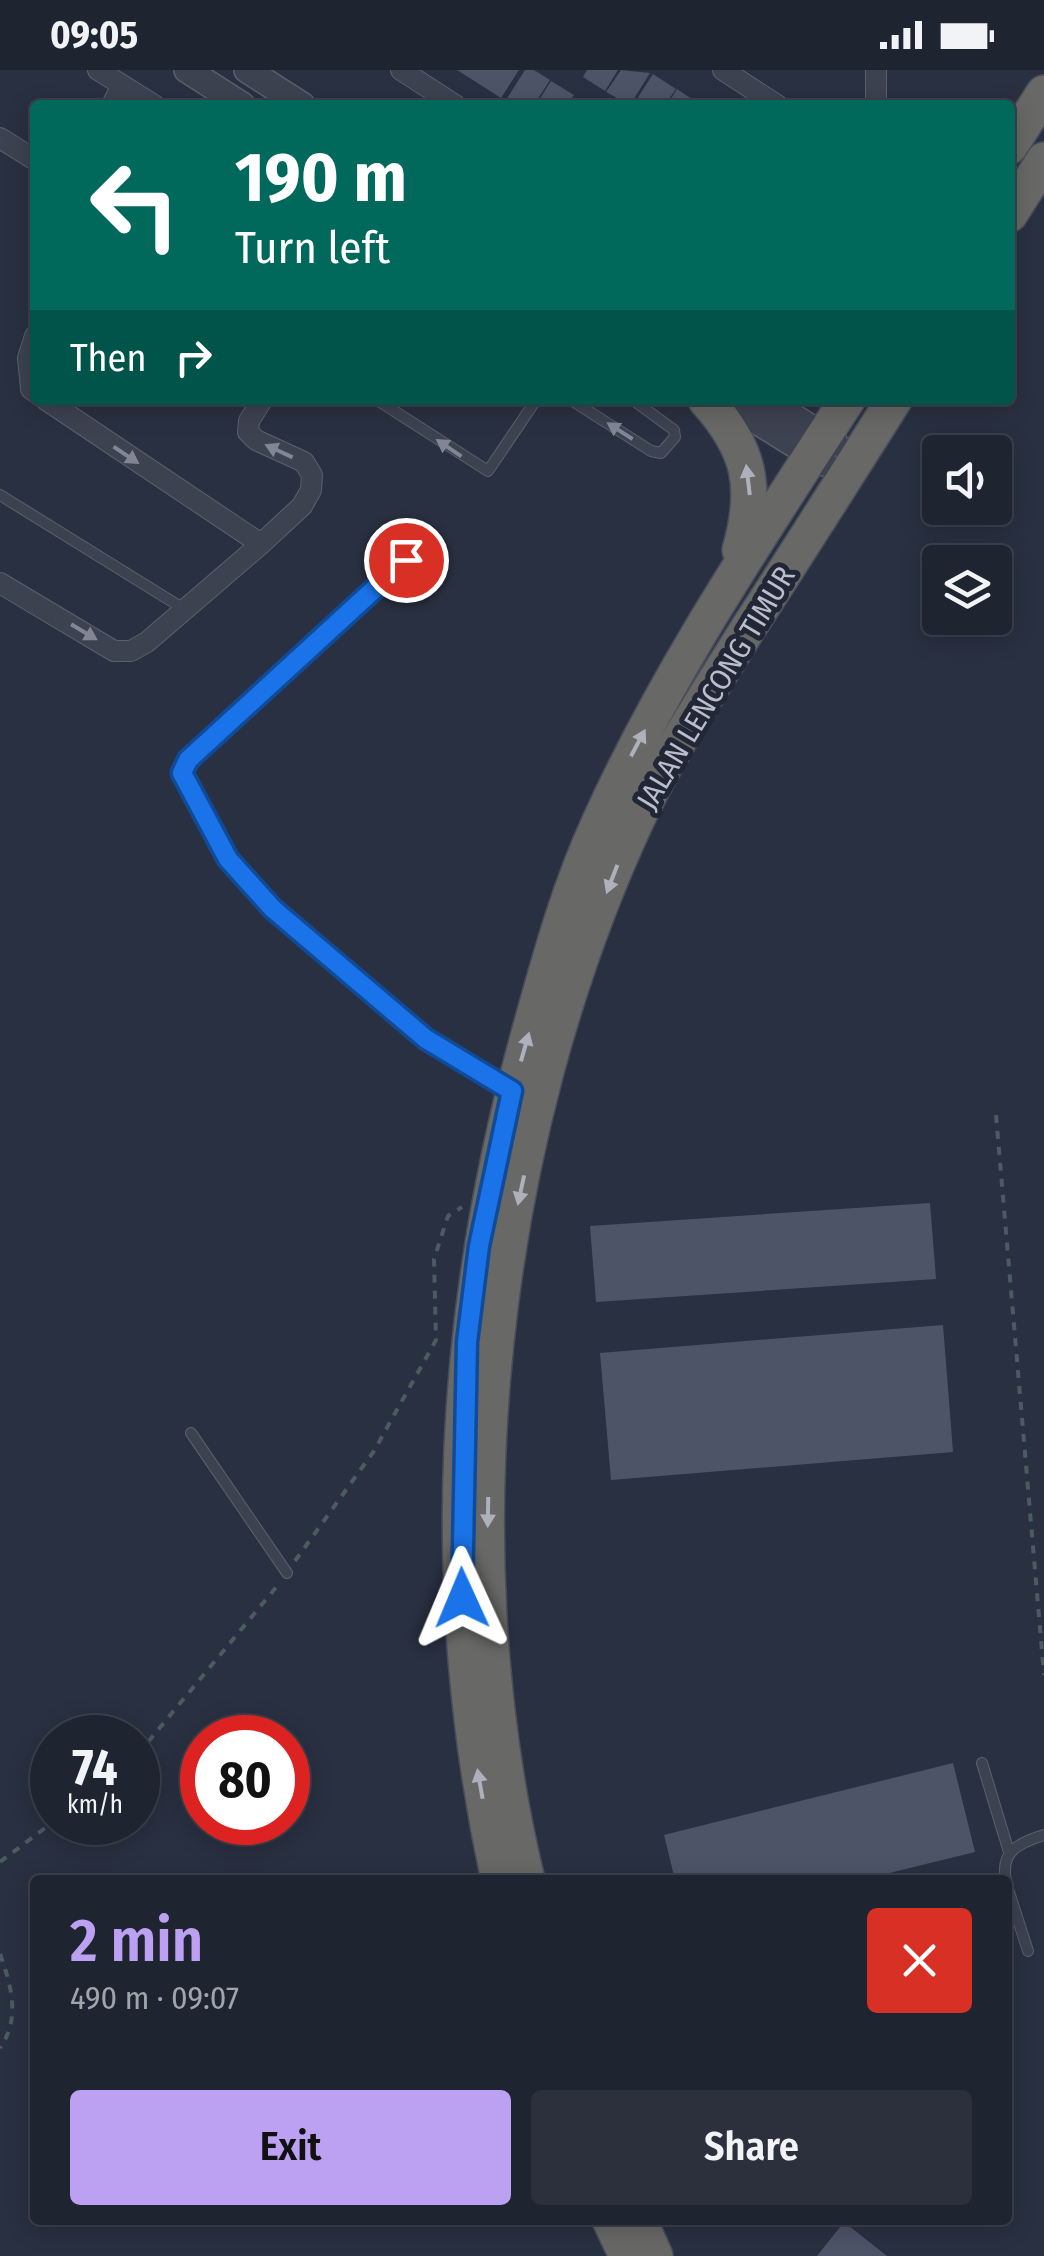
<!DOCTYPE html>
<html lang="en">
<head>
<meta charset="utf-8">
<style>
	:root { --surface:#1f2431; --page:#2c303d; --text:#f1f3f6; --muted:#a1a4ab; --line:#3c414d; --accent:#bca0f2 }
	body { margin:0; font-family:"Fira Sans Condensed",sans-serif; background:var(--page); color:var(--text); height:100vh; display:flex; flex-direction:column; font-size:38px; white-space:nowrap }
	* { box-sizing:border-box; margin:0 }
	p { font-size:32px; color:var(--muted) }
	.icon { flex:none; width:55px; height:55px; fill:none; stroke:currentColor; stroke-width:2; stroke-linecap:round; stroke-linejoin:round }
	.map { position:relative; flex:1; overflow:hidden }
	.sheet { position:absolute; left:30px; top:1805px; width:982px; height:350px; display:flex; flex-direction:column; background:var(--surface); border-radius:10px; box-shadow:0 5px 25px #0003,0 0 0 2px var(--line) }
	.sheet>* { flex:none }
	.top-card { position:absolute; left:30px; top:30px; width:985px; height:305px; border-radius:10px; box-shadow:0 5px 25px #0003,0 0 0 2px var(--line); background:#00695c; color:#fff; overflow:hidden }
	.tools { position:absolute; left:922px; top:365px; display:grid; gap:20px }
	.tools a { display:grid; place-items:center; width:90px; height:90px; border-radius:10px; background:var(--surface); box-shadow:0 5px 25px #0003,0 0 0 2px var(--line); font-size:50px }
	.speed { position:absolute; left:30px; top:1645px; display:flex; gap:20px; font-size:50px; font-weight:700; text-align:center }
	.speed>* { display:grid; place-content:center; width:130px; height:130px; border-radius:50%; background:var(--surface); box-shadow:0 5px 25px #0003,0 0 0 2px var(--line); line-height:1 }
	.speed small { font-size:25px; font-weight:400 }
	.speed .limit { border:15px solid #d22; background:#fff; color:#111 }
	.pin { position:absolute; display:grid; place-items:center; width:85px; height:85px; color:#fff; margin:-42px; border:5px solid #fff; border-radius:50%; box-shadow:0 2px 10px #0007 }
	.me { position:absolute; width:110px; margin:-55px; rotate:359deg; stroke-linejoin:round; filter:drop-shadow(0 0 8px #0008) }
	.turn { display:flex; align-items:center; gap:35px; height:210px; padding:0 40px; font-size:45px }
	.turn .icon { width:130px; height:130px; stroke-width:2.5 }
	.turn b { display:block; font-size:70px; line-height:85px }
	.then { display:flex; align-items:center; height:95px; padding:0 40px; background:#0003; gap:20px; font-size:38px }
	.round { display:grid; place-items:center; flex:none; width:105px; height:105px; border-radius:10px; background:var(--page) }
	.summary { display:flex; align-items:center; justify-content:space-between; height:170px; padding:0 40px }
	h1 { font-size:60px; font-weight:600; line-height:75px; color:var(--accent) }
	.cta { display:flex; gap:20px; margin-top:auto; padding:20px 40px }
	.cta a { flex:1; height:115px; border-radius:10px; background:var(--accent); color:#111; font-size:40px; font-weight:600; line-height:115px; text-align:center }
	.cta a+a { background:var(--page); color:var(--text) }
	.status { display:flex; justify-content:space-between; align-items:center; height:70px; padding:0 50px; background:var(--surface); direction:ltr }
	.status svg { height:28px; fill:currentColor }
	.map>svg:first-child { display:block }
	.building { fill:#4d5468 }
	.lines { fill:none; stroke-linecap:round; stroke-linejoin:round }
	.service-casing { stroke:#5b606e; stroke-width:12 }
	.minor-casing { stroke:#5b606e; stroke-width:22 }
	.tertiary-casing { stroke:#5b606e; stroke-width:28 }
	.trunk-casing { stroke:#474d5b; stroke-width:38 }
	.path { stroke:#4b5b61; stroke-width:4; stroke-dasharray:8 8; stroke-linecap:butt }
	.service { stroke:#3d4251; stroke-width:10 }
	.minor { stroke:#3d4251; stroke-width:20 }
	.tertiary { stroke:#3d4251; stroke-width:25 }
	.trunk { stroke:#686866; stroke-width:35 }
	.oneway { fill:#828694 }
	.oneway2 { fill:#aeb1bc }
	.route-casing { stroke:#114b97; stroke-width:25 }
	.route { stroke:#1a73e8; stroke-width:18 }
	.labels { text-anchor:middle; stroke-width:10; stroke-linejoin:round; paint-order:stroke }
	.street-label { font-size:30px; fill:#babecb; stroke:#212736 }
</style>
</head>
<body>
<div class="status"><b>09:05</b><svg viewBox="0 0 49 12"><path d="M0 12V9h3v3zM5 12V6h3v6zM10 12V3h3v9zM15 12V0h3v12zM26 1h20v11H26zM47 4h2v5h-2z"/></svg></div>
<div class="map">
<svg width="1044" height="2186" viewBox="0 0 1044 2186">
	<rect width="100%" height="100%" fill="#293041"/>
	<path class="building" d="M457 0H519L501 28Z
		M525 0H534L550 10 534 35H514L506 30Z
		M587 0H618L605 21 583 7Z
		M621 0 650 3 630 35 606 22Z
		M653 4 676 19 665 35H633Z
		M551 11 574 25 567 35H536Z
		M677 19 701 35H667Z
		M930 1133 936 1209 596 1232 590 1156Z
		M943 1255 953 1382 611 1410 600 1283Z
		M953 1693 975 1782 861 1810H675L664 1765Z
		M844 2152 887 2186H817Z"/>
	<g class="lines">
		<defs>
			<path id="service" d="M377 330 488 401 536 330
				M571 330 651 381 661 383 675 367 674 360 633 330
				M0 425 184 539
				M405 490 188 690 183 703 229 789 273 839 426 969 507 1018
				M191 1363 287 1503
				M982 1693 1009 1782
				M1006 1810C1000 1781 1019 1773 1044 1765
				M1008 1819 1028 1881"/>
			<path id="minor" d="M98 0 154 35
				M401 0 455 35
				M723 0 777 35
				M112 35 122 15
				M876 35V0
				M0 68 35 90
				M35 266 28 288 31 319 35 322
				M46 330 261 474
				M0 513 114 581H131L147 572 261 474 302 436 311 420 312 405 304 392 256 370 248 362 249 351 262 330"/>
			<path id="tertiary" d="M187 0 242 35
				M247 0 302 35
				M723 330 824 393
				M767 330 835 373"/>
			<path id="trunk" d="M1010 76 1044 23
				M1010 144 1044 90
				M706 330C750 379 758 417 740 480
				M499 1810C436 1520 452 1237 532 953 551 884 570 816 600 751 668 601 758 468 847 330
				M527 1810C445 1471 490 1065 637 749 669 682 710 620 749 557 798 482 846 406 894 330
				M610 2150 627 2186
				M639 2150 655 2186"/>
		</defs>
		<use href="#service" class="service-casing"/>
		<use href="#minor" class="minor-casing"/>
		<use href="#tertiary" class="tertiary-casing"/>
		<use href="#trunk" class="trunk-casing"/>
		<path class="path" d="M996 1045 1044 1605
			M295 1491 374 1381 436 1270 434 1189 448 1146 462 1137
			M138 1684 278 1515
			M0 1792 53 1752
			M0 1884C11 1915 21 1948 0 1978"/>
		<use href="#service" class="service"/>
		<use href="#minor" class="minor"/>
		<use href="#tertiary" class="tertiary"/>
		<use href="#trunk" class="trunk"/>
	</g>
	<defs><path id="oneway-solid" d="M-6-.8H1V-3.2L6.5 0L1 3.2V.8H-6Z" transform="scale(2.5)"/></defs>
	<g class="oneway">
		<use href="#oneway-solid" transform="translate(620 361) rotate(-147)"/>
		<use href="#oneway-solid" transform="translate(449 378) rotate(-146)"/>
		<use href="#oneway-solid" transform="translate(279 381) rotate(-155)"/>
		<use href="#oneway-solid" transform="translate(126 385) rotate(34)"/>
		<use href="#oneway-solid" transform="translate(84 562) rotate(31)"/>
	</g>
	<g class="oneway2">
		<use href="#oneway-solid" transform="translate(748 410) rotate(-97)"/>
		<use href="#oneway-solid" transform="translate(638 673) rotate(-62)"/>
		<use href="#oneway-solid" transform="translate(612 809) rotate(111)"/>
		<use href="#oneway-solid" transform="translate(525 977) rotate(-74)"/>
		<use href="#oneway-solid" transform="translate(521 1120) rotate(102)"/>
		<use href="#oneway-solid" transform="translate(488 1442) rotate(91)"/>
		<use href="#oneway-solid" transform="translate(480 1714) rotate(-100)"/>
	</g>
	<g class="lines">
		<defs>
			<path id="route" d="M406 490 188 690 182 703 228 789 273 839 426 969 512 1021 479 1176 467 1272 462 1528"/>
		</defs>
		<use href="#route" class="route-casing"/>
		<use href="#route" class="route"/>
	</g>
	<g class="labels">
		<g class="street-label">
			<text transform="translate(716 618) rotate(-59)" y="10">JALAN LENCONG TIMUR</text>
		</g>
	</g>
</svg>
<div class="tools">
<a><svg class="icon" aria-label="sound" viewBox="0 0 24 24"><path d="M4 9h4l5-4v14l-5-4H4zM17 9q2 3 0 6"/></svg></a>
<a><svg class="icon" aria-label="layers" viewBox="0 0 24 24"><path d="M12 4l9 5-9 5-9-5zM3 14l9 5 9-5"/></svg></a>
</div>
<div class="speed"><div>74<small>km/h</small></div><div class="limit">80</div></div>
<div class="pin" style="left:406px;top:490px;background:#d93025"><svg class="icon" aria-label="arrive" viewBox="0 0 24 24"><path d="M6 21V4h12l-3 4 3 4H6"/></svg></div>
<svg class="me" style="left:462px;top:1528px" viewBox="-20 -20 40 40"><path d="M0-17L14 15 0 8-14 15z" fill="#1a73e8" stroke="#fff" stroke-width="4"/></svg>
<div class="top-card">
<div class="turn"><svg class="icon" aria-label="left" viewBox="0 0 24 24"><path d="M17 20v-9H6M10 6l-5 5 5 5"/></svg><div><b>190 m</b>Turn left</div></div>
<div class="then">Then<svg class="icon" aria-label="right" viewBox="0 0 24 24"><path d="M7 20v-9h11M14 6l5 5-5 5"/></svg></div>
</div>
<section class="sheet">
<div class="summary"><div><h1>2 min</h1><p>490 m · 09:07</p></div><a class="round" style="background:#d93025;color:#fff"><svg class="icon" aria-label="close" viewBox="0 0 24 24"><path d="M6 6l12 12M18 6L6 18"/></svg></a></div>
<div class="cta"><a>Exit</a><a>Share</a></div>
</section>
</div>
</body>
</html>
